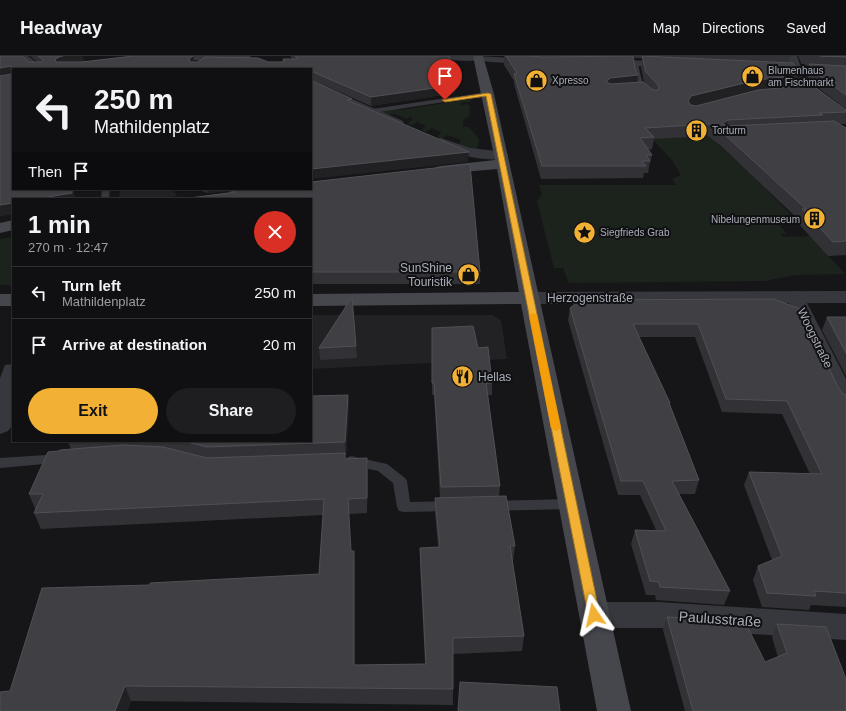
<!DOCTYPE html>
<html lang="en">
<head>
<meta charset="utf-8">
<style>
	:root { --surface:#101012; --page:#1e1e20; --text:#f1f3f6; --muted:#9c9d9f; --line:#303032; --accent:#f2b134 }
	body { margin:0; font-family:Helvetica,sans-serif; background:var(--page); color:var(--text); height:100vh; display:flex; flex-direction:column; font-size:15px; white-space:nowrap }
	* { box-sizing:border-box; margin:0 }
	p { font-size:13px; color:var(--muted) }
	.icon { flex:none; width:22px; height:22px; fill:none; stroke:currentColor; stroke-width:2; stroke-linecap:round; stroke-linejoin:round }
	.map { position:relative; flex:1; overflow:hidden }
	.drawer { position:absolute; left:12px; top:142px; width:300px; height:244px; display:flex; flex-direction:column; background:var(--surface); border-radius:0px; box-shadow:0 1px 3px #0004,0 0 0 1px var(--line) }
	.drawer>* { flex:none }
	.top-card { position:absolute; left:12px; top:12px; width:300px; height:122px; border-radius:0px; box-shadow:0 1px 3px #0004,0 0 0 1px var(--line); background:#101012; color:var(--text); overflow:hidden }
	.pin { position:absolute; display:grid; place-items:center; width:34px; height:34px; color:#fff; margin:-41px -17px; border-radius:50% 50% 50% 0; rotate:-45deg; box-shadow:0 0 4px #0007 }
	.pin .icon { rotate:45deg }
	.me { position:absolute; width:44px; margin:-22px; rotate:349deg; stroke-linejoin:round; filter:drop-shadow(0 0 3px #0008) }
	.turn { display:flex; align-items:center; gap:14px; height:84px; padding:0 16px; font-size:18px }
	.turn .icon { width:52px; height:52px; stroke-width:2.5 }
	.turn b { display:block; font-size:28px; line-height:34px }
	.then { display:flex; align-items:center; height:38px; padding:0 16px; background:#0003; gap:8px; font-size:15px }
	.round { display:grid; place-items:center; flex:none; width:42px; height:42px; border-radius:21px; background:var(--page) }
	.overview { display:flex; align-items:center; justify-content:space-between; height:68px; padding:0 16px }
	h1 { font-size:24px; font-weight:700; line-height:30px }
	.button { display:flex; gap:8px; margin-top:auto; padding:8px 16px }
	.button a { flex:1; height:46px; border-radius:24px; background:var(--accent); color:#111; font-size:16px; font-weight:700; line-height:46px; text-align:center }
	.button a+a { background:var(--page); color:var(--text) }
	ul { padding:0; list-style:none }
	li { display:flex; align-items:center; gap:12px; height:52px; padding:0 16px; border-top:1px solid var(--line) }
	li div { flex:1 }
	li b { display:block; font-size:15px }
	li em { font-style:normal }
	header { display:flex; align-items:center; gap:24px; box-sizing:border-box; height:56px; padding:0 20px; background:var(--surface); border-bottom:1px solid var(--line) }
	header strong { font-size:19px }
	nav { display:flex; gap:22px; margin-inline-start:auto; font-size:14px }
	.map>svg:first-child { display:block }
	.built { fill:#222225 }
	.green { fill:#1c231d }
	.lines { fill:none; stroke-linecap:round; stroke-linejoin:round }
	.service { fill:#37383d; fill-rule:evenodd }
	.minor { fill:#37383d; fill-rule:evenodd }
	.tertiary { fill:#37383d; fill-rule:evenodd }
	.secondary { fill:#45474d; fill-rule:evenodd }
	.wall { fill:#323236; fill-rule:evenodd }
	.shaded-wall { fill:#212124 }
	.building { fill:#3f3f44; stroke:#4f5156 }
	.route { fill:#f2b134; stroke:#9d7322 }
	.slow { fill:#f59e0b }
	.labels { text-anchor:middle; stroke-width:4; stroke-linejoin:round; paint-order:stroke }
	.far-poi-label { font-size:10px; fill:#a8adb8; stroke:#111113; text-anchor:start }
	.poi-label { font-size:12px; fill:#a8adb8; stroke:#111113; text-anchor:end }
	.street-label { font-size:12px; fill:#a8adb8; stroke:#111113 }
	.near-street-label { font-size:14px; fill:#a8adb8; stroke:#111113 }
</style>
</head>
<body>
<header>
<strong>Headway</strong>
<nav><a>Map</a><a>Directions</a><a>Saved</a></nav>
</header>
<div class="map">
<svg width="846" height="655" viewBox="0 0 846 655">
	<rect width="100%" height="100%" fill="#161618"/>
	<path class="built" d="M120 133H173L177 140 155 143H119Z
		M311 259H492L501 264 507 303 311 313Z"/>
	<path class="green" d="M471 43 470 46 461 47V49L467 48 470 50 469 61 463 63V71H469L479 83 478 91 474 94 457 90 461 84 447 79 442 83 437 81 441 76 432 72 426 76 421 74 426 70 417 66 411 70 407 68 413 63 410 61 407 63 395 58 384 59 380 55 397 52 401 54Z
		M634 64 694 81 705 77 749 116 798 166 772 167 773 169H779L787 178H781L783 181 810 180 845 218 795 219 765 225 569 227 563 212H554L537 145 542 138 539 129H676L672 123 681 119 672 104Z
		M13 181V229H0V183Z"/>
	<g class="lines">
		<path class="service" d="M635 4 638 6C640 19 642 28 651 38L650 39H646L637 28 632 6Z
			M488 36 491 38 490 39 372 57 369 55 372 53Z
			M102 133H110L109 143H101Z
			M61 398 66 400 68 403 66 406 0 412V402Z
			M351 400 387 408 405 422 407 425 410 446 451 445 456 446 458 450 456 454 451 455 404 456 399 455 397 451 393 427 378 415 346 408 344 405 346 402Z
			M572 443 577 444 579 448 577 452 572 453 491 455 486 454 484 450 486 446 491 445Z"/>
		<path class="minor" d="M16 0H28L44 13H32Z
			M185 0H251C245 8 191 8 185 0Z
			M440 0H482L483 2C479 7 444 5 440 0Z
			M787 0H797L803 17 816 32 846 55V65L842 64 808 36 792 18Z
			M311 25 403 65 404 68 403 71H393L311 32Z
			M441 82 470 92 506 96 508 99 506 102C484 107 456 98 436 89L434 86 436 83Z
			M795 235 802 237 804 241 846 323V352L838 350 835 345 786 241 788 237Z
			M13 308 12 370 8 375 0 378V322L5 309Z
			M594 546H659L846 558V584L659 572H594L583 568 579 559 583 550Z"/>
		<path class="tertiary" d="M474 0 533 3 538 6 533 9 478 5 474 4 473 2Z
			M603 4 671 5 676 8 671 11 599 9 598 7Z
			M769 9 846 13V19L765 14 764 12Z
			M846 235V247L529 248 522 246 519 242 522 238 529 236Z"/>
		<path class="secondary" d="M473 0H483L494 38 631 655H597L521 248 311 250V238L519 236 497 113 441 118 436 117 434 114 436 111 441 110 495 104Z
			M13 164V174L0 177V167Z
			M0 238H13V250H0Z"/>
	</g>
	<path class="wall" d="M0 0H22L29 6H37L30 0H82L84 6H80L133 0H193L194 6H198L205 1 258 2 268 6H282L283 5V3H292L290 0H449L456 20V29L455 37 371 50 312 24H311V13H13V133H73L75 143H13V158L0 160Z
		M499 0H790L788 7 803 19 800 30 755 35 695 50 846 54V68H839L846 72V199L828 200 797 166 798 163 722 91 708 80 654 83 652 93 648 94 652 99 649 111 648 117H644L643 122 541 123 514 28V25L504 9V0ZM633 2H642L641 11 644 26H637Z
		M798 0H846V53L817 31 806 19 809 10 802 9Z
		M470 108 480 216V228H311V143H182L229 137V135L208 137 194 133H242L236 134 253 133H311V126Z
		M352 241 357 302 320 304 319 292Z
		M774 243 843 338 846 339V551L811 549 809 554 762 551 753 524 758 510 772 504 744 429 749 416 810 418 782 358 722 356 695 281H639L670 347 669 350 699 424 695 438H679L730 535 724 549 656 544 655 539H646L631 488 635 474H656L640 439H618L568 264 570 252Z
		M827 261H846V320L822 274Z
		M432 272 478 292 492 327V339H488L500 430 499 440 515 490 513 505H512L524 580 522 595 453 598V649L131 645 127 655H0L10 635 150 529 319 518 323 459 41 473 34 457 36 453H35L29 438 59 395 71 393 68 385H311L348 339 349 352 346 399H345V403L367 402 368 417 367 457 349 458 351 495 355 510V609L425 608 420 507V492L438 491 435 457V442L440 441 434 339H432Z
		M667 561 765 606 778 601 772 581 777 568 846 655H685L663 574Z"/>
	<path class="shaded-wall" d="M61 0H82L84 6 63 9 57 12 55 3Z
		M193 0 195 9 190 12 189 3Z
		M11 10 13 19 0 21V12Z
		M638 19 637 30 609 33 606 26 610 22Z
		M803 19 800 30 755 35 689 52 688 45 691 40 757 24Z
		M456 20 455 37 371 50V41Z
		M728 64 725 76 722 68Z
		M469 96 468 106 311 123V113Z
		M72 133H73L75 143H36Z
		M208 133H242L231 135 229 134V135L208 137Z
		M13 147V158L0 160V149Z
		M348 339 349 352 346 399 345 386Z
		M367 402 368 417 367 457Z
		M354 495 355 510V624L354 609Z
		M125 630 131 645 127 655H115Z"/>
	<path class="building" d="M0 0H22L29 6H43V4L38 0H63H61L55 3 56 6H82L133 0H193L189 3 190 6H198L205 1 258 2 268 6H282L284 5 283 3H298L295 0H449L456 20 454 21 456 29 371 41 311 15V13H13V133H72V137L36 143H13V147L0 149V20L12 18 11 10 0 12Z
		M506 0H527L543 1 633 0 635 13 638 19 610 22 606 26 611 28 643 26 653 34H658L659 30 646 16 642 0 793 7 803 19 757 24 691 40 688 45 691 49 696 50 758 34 812 29 846 54V56L819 57 823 59 728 64 722 68 728 70 834 65 846 72V185L833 186 802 153H806L725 79 710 68 645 72 654 81 640 82 652 99H646L650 105H642L646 110H542L514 18 517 17Z
		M820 0H846V1Z
		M809 8 846 10V39L820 20Z
		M311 24 352 43 347 44 469 96 311 113Z
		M470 108 480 216H311V143H182L236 136 229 134H246L253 133H311V126Z
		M352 241 356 290 319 292Z
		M774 243 800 253 839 333 843 338 846 339V537L814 535 816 540 767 537 758 510 782 500 749 416 822 418 787 345 726 343 698 268H633L670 347H669L699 424 672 425 730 535 660 531 659 526 650 525 635 474 666 475 643 425H621L570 252 580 244Z
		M827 261H846V297Z
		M473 270 478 292 488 291 492 327H486L500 430 441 431 434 327H432V272Z
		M348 339 345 386 207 391 183 385H311V340Z
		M123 389 163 391 207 402 345 397V403L367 402V442L348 443 351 495H354V609L426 608 420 492 440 491 435 442 506 440 515 490H510L524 580 453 582V633L125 630 115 655H0V636L10 635 42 532 150 529V527L319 518 324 443 34 457 43 438H29L48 396 59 395 60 394Z
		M667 561 745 566 765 606 787 597 777 568 826 571 846 623V655H693Z
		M460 626 557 631 560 655H458Z"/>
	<path class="route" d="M488 37 491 38 600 559 599 563 594 564 590 563 588 559 486 40 445 46 442 44Z"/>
	<path class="slow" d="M533 257 537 259 561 372 556 375 551 372 529 259Z"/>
	<defs>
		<symbol id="shop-disc" viewBox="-11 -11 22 22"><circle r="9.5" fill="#f2b134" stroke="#111113"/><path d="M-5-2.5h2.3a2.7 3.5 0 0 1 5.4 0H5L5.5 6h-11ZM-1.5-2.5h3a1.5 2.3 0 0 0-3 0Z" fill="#111"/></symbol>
		<symbol id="building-disc" viewBox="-11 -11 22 22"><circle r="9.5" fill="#f2b134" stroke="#111113"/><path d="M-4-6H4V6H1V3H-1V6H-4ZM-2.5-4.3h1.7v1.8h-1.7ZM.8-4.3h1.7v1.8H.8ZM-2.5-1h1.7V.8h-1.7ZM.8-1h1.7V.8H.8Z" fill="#111"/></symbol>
		<symbol id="sight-disc" viewBox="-11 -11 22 22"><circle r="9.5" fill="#f2b134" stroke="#111113"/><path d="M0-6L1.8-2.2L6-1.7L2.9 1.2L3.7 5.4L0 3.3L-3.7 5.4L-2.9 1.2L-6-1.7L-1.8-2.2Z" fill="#111"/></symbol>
		<symbol id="restaurant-disc" viewBox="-11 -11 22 22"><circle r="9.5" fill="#f2b134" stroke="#111113"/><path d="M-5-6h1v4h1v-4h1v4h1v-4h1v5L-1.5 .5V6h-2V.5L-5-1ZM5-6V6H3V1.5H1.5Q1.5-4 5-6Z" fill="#111"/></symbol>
	</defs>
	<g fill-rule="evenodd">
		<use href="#shop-disc" x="740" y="8" width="25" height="25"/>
		<use href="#shop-disc" x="524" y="12" width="25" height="25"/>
		<use href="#building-disc" x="684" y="62" width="25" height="25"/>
		<use href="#building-disc" x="802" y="150" width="25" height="25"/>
		<use href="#sight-disc" x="572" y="164" width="25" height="25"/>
		<use href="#shop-disc" x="456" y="206" width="25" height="25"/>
		<use href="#restaurant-disc" x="450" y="308" width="25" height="25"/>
	</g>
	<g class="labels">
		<g class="far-poi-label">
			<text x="768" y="18">Blumenhaus<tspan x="768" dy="12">am Fischmarkt</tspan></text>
			<text x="552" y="28">Xpresso</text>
			<text x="712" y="78">Torturm</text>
			<text x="800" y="167" text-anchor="end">Nibelungenmuseum</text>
			<text x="600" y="180">Siegfrieds Grab</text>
		</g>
		<g class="poi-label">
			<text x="452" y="216">SunShine<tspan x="452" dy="14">Touristik</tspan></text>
			<text x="478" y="325" text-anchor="start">Hellas</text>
		</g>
		<g class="street-label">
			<text x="590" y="246">Herzogenstraße</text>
			<text transform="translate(815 282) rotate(64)" y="4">Woogstraße</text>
		</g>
		<g class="near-street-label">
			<text transform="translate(720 563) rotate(4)" y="5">Paulusstraße</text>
		</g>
	</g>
</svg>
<div class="pin" style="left:445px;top:44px;background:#d93025"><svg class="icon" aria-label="arrive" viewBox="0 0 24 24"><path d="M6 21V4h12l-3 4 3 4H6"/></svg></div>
<svg class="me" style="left:594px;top:559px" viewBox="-20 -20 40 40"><path d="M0-17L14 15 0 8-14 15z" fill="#f2b134" stroke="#fff" stroke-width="4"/></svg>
<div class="top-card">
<div class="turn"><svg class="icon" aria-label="left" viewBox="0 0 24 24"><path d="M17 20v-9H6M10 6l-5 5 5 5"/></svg><div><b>250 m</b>Mathildenplatz</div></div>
<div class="then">Then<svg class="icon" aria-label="arrive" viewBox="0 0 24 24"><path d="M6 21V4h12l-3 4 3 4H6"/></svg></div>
</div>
<section class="drawer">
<div class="overview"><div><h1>1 min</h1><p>270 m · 12:47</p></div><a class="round" style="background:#d93025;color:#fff"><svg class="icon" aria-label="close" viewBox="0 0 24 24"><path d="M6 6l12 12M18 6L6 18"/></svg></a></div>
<ul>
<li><svg class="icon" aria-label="left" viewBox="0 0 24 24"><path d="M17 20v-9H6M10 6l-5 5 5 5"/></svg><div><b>Turn left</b><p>Mathildenplatz</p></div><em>250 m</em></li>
<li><svg class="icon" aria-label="arrive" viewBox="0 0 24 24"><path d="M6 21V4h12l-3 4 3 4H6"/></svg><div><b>Arrive at destination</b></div><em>20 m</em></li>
</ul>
<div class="button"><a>Exit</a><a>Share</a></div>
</section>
</div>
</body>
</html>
